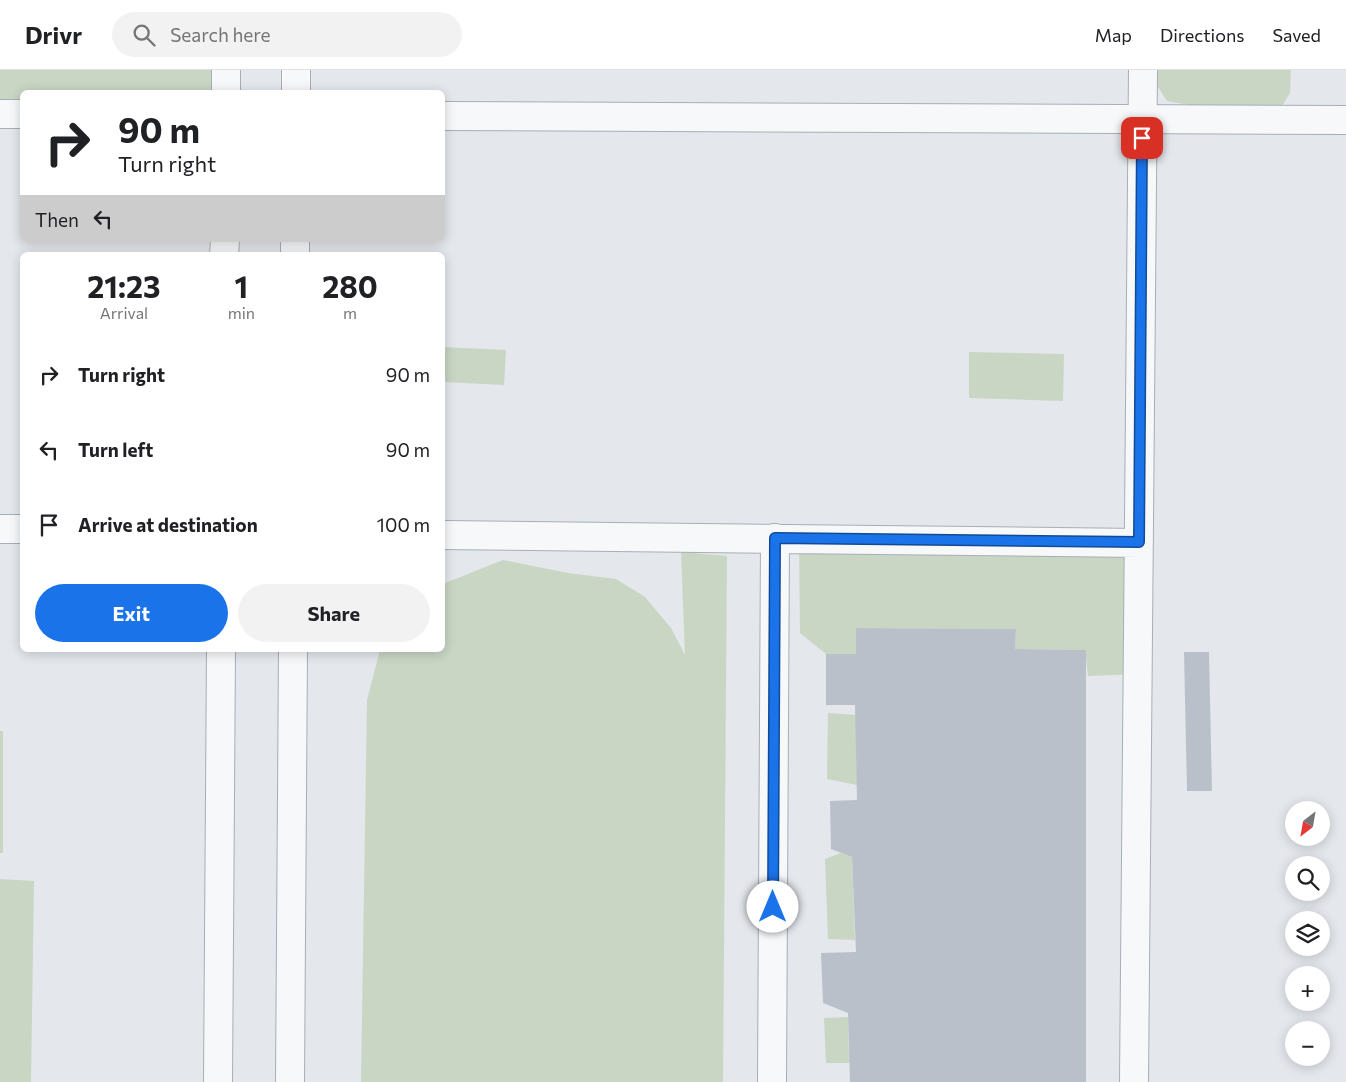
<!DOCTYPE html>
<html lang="en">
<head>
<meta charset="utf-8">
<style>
	:root { --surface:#fff; --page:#f2f2f2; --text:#202124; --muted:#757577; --line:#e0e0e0; --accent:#1a73e8 }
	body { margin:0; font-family:Commissioner,sans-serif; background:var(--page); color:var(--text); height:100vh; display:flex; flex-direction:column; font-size:19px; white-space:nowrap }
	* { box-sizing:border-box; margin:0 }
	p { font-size:16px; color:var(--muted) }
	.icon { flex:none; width:28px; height:28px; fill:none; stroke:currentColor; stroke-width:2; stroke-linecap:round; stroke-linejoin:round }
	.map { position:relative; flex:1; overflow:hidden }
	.details { position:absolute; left:20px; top:182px; width:425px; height:400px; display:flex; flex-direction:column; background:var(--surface); border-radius:8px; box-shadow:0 2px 12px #0003 }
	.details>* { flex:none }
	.hud { position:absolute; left:20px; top:20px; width:425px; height:152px; border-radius:8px; box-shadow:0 2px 12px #0003; background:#fff; color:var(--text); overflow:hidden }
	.needle { width:32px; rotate:211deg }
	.controls { position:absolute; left:1285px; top:731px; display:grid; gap:10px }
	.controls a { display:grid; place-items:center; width:45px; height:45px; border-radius:50%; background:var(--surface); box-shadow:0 2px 12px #0003; font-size:25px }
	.pin { position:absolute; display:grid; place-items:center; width:42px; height:42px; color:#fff; margin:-21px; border-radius:10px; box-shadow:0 2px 8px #0006 }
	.me { position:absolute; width:55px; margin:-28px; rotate:0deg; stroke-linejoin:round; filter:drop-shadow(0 0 4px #0008) }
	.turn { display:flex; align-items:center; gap:18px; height:105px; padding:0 15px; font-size:22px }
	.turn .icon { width:65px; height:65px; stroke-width:2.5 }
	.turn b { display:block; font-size:35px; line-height:42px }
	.then { display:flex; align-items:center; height:48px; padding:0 15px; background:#0003; gap:10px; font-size:19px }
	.eta { display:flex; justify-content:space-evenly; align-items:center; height:85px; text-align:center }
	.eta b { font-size:30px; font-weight:700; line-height:35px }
	.primary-button { display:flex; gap:10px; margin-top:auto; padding:10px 15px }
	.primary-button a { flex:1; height:58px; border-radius:30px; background:var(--accent); color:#fff; font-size:20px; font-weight:700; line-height:58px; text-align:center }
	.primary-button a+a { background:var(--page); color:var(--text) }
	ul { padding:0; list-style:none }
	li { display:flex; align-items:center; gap:15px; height:75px; padding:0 15px }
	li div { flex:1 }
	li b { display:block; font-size:19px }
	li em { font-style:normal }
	header { display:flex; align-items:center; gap:30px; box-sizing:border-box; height:70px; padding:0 25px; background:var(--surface); border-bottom:1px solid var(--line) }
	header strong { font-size:24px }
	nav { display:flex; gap:28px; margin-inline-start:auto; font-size:18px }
	.search { width:350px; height:45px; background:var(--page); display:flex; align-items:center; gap:12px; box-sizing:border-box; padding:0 18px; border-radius:28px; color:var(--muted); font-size:19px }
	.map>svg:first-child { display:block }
	.green { fill:#c9d6c4 }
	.building { fill:#bac0ca }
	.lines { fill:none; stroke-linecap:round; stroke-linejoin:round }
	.minor-casing { stroke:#a8aeb7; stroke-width:30 }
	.minor { stroke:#f7f8fa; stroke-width:28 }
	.route-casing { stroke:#114b97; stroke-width:12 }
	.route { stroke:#1a73e8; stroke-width:9 }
</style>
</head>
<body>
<header>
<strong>Drivr</strong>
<div class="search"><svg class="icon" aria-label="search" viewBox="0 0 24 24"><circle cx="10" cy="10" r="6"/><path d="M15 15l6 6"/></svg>Search here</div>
<nav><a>Map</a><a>Directions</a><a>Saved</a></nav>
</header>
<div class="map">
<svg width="1346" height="1012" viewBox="0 0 1346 1012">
	<rect width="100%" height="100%" fill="#e4e7ec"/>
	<path class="green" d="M0 0H226V22H22V44H0Z
		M1151 0H1291L1290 23 1282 36H1195L1167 31 1151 6Z
		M442 277 506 280 504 315 443 312Z
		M969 282 1064 284 1063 331 969 328Z
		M799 469 1139 473 1138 604 1088 606 1085 580 1015 579 1016 559 856 558V584H826L800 563Z
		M681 482 727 486 723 1012H361L367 630 380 580H442L443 514 503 490 568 503 616 509 645 527 671 558 685 585Z
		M828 643 856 645 857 715 827 709Z
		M0 661H3V783H0Z
		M841 783 852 787 855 870 828 869 825 789Z
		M0 809 34 811 31 1012H0Z
		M848 947 849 993H826L824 948Z"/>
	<path class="building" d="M856 558 1016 559 1015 579 1086 580V1012H850L848 943 823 933 821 883 856 882 852 787 831 779 830 731 857 730 855 635H826V584H856Z
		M1184 582H1209L1212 721H1187Z"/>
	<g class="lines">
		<defs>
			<path id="minor" d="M226 22V0
				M296 22V0
				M0 44H22
				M442 46 1346 50
				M224 185 225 170
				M295 185V170
				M0 459H22
				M442 465 1139 473
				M218 1012 221 580
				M290 1012 293 580
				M772 1012 775 468
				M1134 1012 1143 0"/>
		</defs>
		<use href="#minor" class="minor-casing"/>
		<use href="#minor" class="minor"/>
	</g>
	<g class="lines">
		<defs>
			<path id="route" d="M773 837 775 468 1139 472 1142 68"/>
		</defs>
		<use href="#route" class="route-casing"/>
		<use href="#route" class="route"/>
	</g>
</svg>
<div class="controls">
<a><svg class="needle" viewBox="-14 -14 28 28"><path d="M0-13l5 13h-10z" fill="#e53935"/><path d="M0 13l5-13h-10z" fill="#757577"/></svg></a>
<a><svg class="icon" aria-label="search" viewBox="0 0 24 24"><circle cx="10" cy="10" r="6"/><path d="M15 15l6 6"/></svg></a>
<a><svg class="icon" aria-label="layers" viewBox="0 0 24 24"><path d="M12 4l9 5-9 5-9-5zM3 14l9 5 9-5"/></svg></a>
<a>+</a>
<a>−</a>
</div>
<div class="pin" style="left:1142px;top:68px;background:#d93025"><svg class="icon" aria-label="arrive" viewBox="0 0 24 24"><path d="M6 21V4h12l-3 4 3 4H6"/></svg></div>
<svg class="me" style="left:773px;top:837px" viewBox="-20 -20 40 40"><circle r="19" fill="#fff"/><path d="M0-13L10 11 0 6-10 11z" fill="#1a73e8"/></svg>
<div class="hud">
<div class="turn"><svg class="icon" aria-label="right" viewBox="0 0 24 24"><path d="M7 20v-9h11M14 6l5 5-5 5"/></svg><div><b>90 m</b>Turn right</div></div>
<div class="then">Then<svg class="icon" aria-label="left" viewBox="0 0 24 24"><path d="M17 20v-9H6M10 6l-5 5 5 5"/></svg></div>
</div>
<section class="details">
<div class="eta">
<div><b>21:23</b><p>Arrival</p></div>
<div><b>1</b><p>min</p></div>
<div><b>280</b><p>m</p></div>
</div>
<ul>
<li><svg class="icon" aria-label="right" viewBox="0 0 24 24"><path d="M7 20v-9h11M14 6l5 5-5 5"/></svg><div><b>Turn right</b></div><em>90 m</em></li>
<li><svg class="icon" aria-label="left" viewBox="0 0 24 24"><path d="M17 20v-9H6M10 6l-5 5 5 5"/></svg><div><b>Turn left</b></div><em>90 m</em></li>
<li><svg class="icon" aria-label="arrive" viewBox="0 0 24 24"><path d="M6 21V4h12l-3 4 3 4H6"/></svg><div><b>Arrive at destination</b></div><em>100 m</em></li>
</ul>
<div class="primary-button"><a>Exit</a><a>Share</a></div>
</section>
</div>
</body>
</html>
